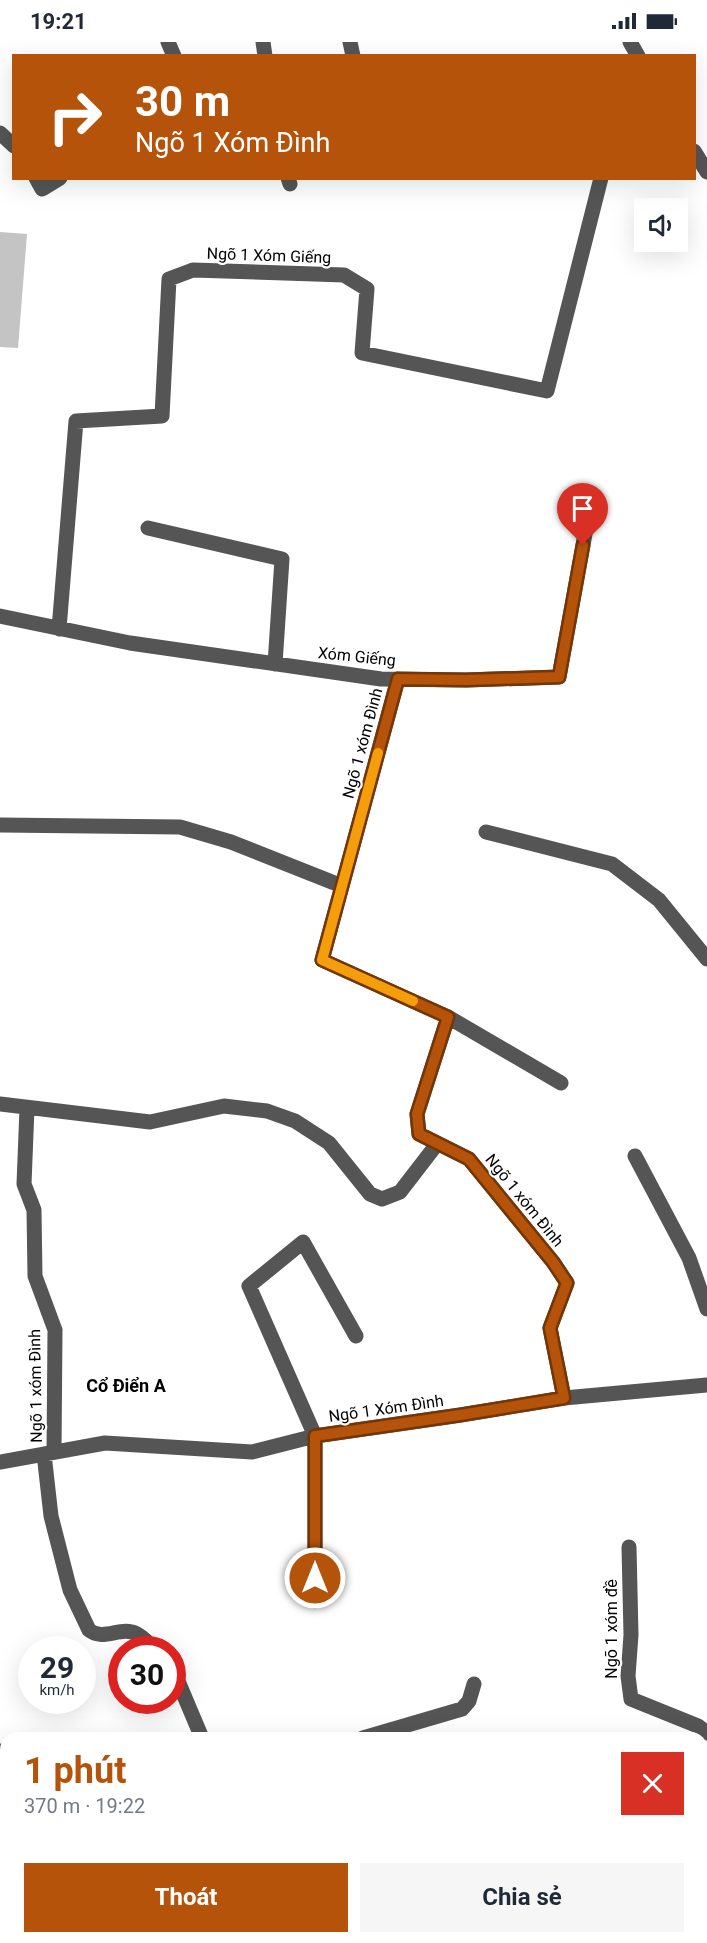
<!DOCTYPE html>
<html lang="vi">
<head>
<meta charset="utf-8">
<style>
	:root { --surface:#fff; --page:#f6f6f7; --text:#1f2937; --muted:#747a83; --accent:#b45309 }
	body { margin:0; font-family:Roboto,sans-serif; background:var(--page); color:var(--text); height:100vh; display:flex; flex-direction:column; font-size:22px; white-space:nowrap }
	* { box-sizing:border-box; margin:0 }
	p { font-size:20px; color:var(--muted) }
	.icon { flex:none; width:33px; height:33px; fill:none; stroke:currentColor; stroke-width:2; stroke-linecap:round; stroke-linejoin:round }
	.map { position:relative; flex:1; overflow:hidden }
	.panel { position:absolute; left:0px; top:1690px; width:708px; height:212px; display:flex; flex-direction:column; background:var(--surface); border-radius:18px 18px 0 0; box-shadow:0 6px 24px #0002 }
	.panel>* { flex:none }
	.guide { position:absolute; left:12px; top:12px; width:684px; height:126px; border-radius:0px; box-shadow:0 6px 24px #0002; background:#b45309; color:#fff; overflow:hidden }
	.controls { position:absolute; left:634px; top:156px; display:grid; gap:12px }
	.controls a { display:grid; place-items:center; width:54px; height:54px; border-radius:0px; background:var(--surface); box-shadow:0 6px 24px #0002; font-size:30px }
	.speed { position:absolute; left:18px; top:1594px; display:flex; gap:12px; font-size:30px; font-weight:700; text-align:center }
	.speed>* { display:grid; place-content:center; width:78px; height:78px; border-radius:50%; background:var(--surface); box-shadow:0 6px 24px #0002; line-height:1 }
	.speed small { font-size:15px; font-weight:400 }
	.speed .limit { border:9px solid #d22; background:#fff; color:#111 }
	.pin { position:absolute; display:grid; place-items:center; width:51px; height:51px; color:#fff; margin:-62px -26px; border-radius:50% 50% 50% 0; rotate:-45deg; box-shadow:0 0 6px #0007 }
	.pin .icon { rotate:45deg }
	.me { position:absolute; width:66px; margin:-33px; rotate:0deg; stroke-linejoin:round; filter:drop-shadow(0 0 4px #0008) }
	.turn { display:flex; align-items:center; gap:21px; height:126px; padding:0 24px; font-size:27px }
	.turn .icon { width:78px; height:78px; stroke-width:2.5 }
	.turn b { display:block; font-size:42px; line-height:51px }
	.round { display:grid; place-items:center; flex:none; width:63px; height:63px; border-radius:0px; background:var(--page) }
	.head { display:flex; align-items:center; justify-content:space-between; height:102px; padding:0 24px }
	h1 { font-size:36px; font-weight:700; line-height:45px; color:var(--accent) }
	.action { display:flex; gap:12px; margin-top:auto; padding:12px 24px }
	.action a { flex:1; height:69px; border-radius:0px; background:var(--accent); color:#fff; font-size:24px; font-weight:700; line-height:69px; text-align:center }
	.action a+a { background:var(--page); color:var(--text) }
	.status { display:flex; justify-content:space-between; align-items:center; height:42px; padding:0 30px; background:var(--surface); direction:ltr }
	.status svg { height:16px; fill:currentColor }
	.map>svg:first-child { display:block }
	.building { fill:#c4c4c4 }
	.lines { fill:none; stroke-linecap:round; stroke-linejoin:round }
	.minor { stroke:#555; stroke-width:15 }
	.route-casing { stroke:#753606; stroke-width:15 }
	.route { stroke:#b45309; stroke-width:10 }
	.slow { stroke:#f59e0b; stroke-width:10 }
	.labels { text-anchor:middle; stroke-width:4.5; stroke-linejoin:round; paint-order:stroke }
	.street-label { font-size:16px; fill:#000; stroke:#fff }
	.neighbourhood-label { font-size:18px; font-weight:bold; fill:#000; stroke:#fff }
</style>
</head>
<body>
<div class="status"><b>19:21</b><svg viewBox="0 0 49 12"><path d="M0 12V9h3v3zM5 12V6h3v6zM10 12V3h3v9zM15 12V0h3v12zM26 1h20v11H26zM47 4h2v5h-2z"/></svg></div>
<div class="map">
<svg width="707" height="1901" viewBox="0 0 707 1901">
	<rect width="100%" height="100%" fill="#fff"/>
	<path class="building" d="M0 190 27 192 18 306 0 305Z"/>
	<g class="lines">
		<path class="minor" d="M168 0 174 14
			M263 0 265 14
			M350 0 353 14
			M630 0 638 14
			M0 91 14 104
			M694 109 707 130
			M36 136 42 147 60 136
			M288 136 290 142
			M148 486 282 517 275 622
			M0 574 130 601 381 637 466 638 559 635 587 481
			M59 587 76 379 162 374 169 237 193 228 344 233 367 247 362 311 547 349 601 136
			M398 637 322 918 448 975
			M0 783 180 785 231 800 342 844
			M486 790 612 822 659 858 707 917
			M561 1041 448 975 417 1072 419 1092 469 1117 553 1220 567 1241 550 1286 564 1356
			M0 1062 150 1080 224 1064 267 1069 295 1079 329 1101 370 1152 382 1157 400 1150 437 1102
			M27 1066 24 1142 34 1168 35 1234 55 1288 54 1410
			M635 1114 689 1216 707 1267
			M44 1412 51 1474 70 1548 89 1588C104 1600 121 1583 137 1592 143 1595 150 1603 156 1608
			M0 1420 105 1401 252 1410 315 1394 461 1373 564 1356 707 1343
			M629 1505 631 1593 628 1634 631 1657 698 1684 707 1691
			M315 1559V1394L249 1244 303 1200 356 1294
			M172 1625 202 1696
			M363 1696 462 1667 469 1659 474 1642
			M0 1709 6 1724
			M59 1896 60 1901
			M545 1896 555 1901"/>
	</g>
	<g class="lines">
		<defs>
			<path id="route" d="M315 1536V1394L460 1373 564 1356 550 1286 567 1241 553 1220 469 1117 419 1092 417 1072 448 975 322 918 398 637 466 638 559 635 583 503"/>
		</defs>
		<use href="#route" class="route-casing"/>
		<use href="#route" class="route"/>
		<path class="slow" d="M378 711 322 918 413 959"/>
	</g>
	<g class="labels">
		<g class="street-label">
			<text transform="translate(269 213) rotate(2)" y="6">Ngõ 1 Xóm Giếng</text>
			<text transform="translate(357 614) rotate(6)" y="6">Xóm Giếng</text>
			<text transform="translate(362 701) rotate(-75)" y="6">Ngõ 1 xóm Đình</text>
			<text transform="translate(525 1158) rotate(51)" y="6">Ngõ 1 xóm Đình</text>
			<text transform="translate(35 1344) rotate(-91)" y="6">Ngõ 1 xóm Đình</text>
			<text transform="translate(386 1366) rotate(-8)" y="6">Ngõ 1 Xóm Đình</text>
			<text transform="translate(611 1587) rotate(-90)" y="6">Ngõ 1 xóm đề</text>
		</g>
		<g class="neighbourhood-label">
			<text x="126" y="1350">Cổ Điển A</text>
		</g>
	</g>
</svg>
<div class="controls">
<a><svg class="icon" aria-label="sound" viewBox="0 0 24 24"><path d="M4 9h4l5-4v14l-5-4H4zM17 9q2 3 0 6"/></svg></a>
</div>
<div class="speed"><div>29<small>km/h</small></div><div class="limit">30</div></div>
<div class="pin" style="left:583px;top:503px;background:#d93025"><svg class="icon" aria-label="arrive" viewBox="0 0 24 24"><path d="M6 21V4h12l-3 4 3 4H6"/></svg></div>
<svg class="me" style="left:315px;top:1536px" viewBox="-20 -20 40 40"><circle r="17" fill="#b45309" stroke="#fff" stroke-width="3"/><path d="M0-11L8 9 0 5-8 9z" fill="#fff"/></svg>
<div class="guide">
<div class="turn"><svg class="icon" aria-label="right" viewBox="0 0 24 24"><path d="M7 20v-9h11M14 6l5 5-5 5"/></svg><div><b>30 m</b>Ngõ 1 Xóm Đình</div></div>
</div>
<section class="panel">
<div class="head"><div><h1>1 phút</h1><p>370 m · 19:22</p></div><a class="round" style="background:#d93025;color:#fff"><svg class="icon" aria-label="close" viewBox="0 0 24 24"><path d="M6 6l12 12M18 6L6 18"/></svg></a></div>
<div class="action"><a>Thoát</a><a>Chia sẻ</a></div>
</section>
</div>
</body>
</html>
